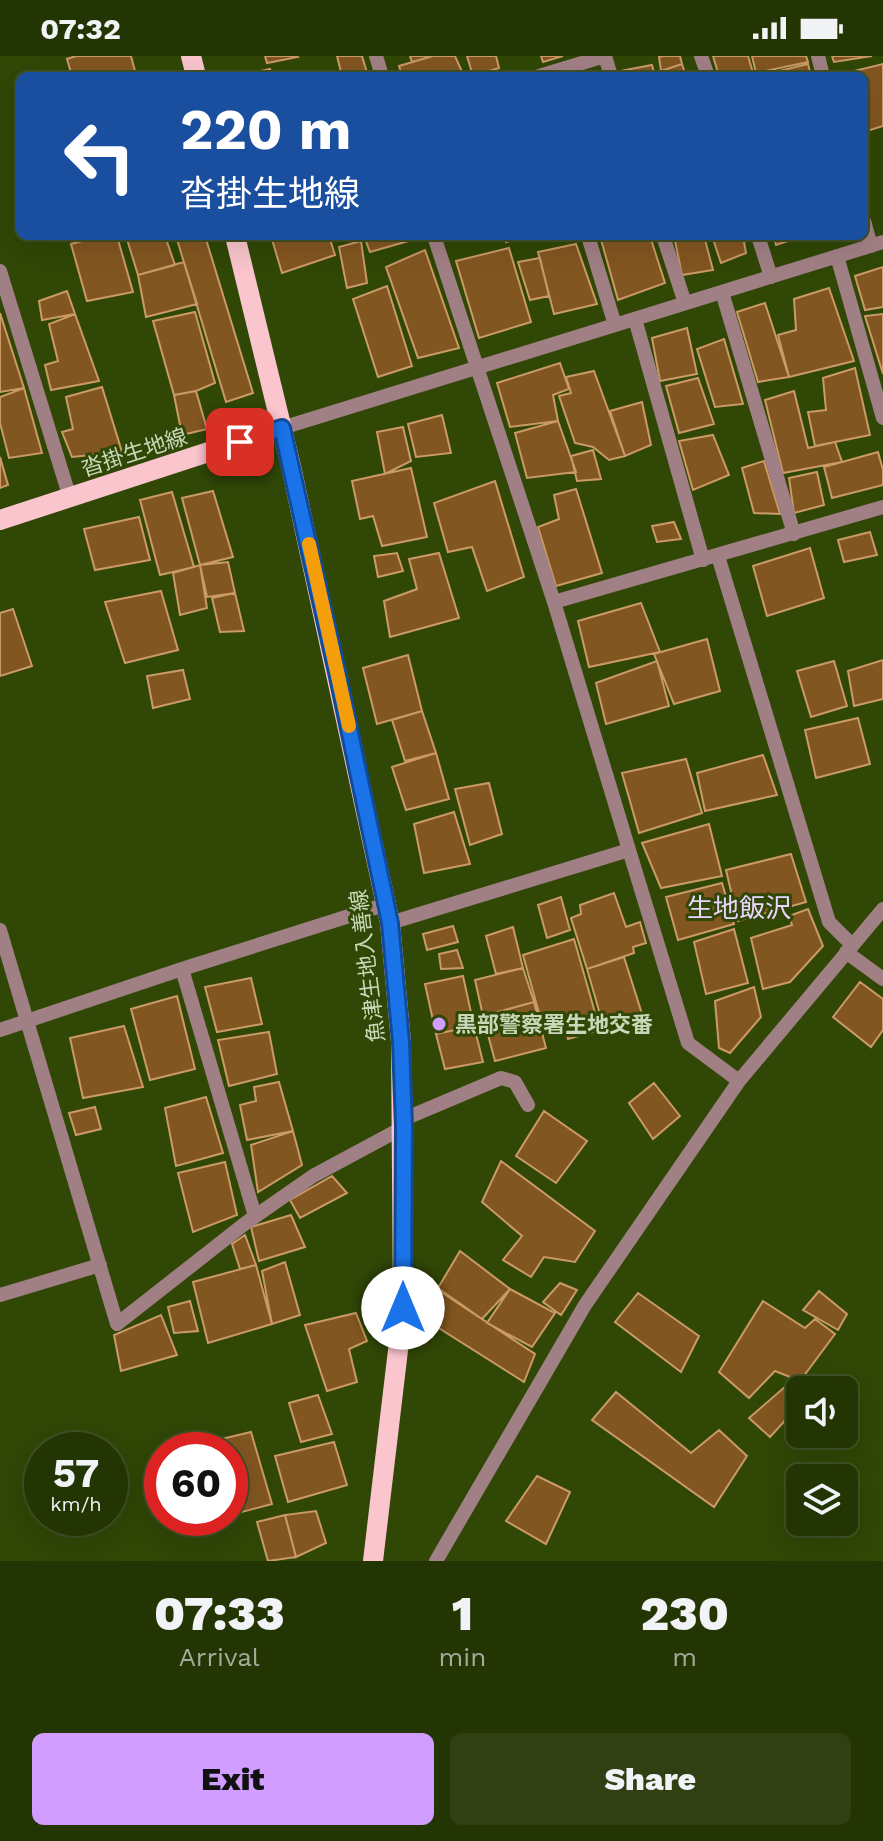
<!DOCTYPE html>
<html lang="en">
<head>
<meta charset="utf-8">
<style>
	:root { --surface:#243504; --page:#304013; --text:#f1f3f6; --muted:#a3ab9a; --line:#415026; --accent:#d19dfe }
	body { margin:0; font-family:"Work Sans","Noto Sans JP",sans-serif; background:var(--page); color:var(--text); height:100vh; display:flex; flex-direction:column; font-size:30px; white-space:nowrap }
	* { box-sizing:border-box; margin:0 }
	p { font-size:26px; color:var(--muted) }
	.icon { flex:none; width:44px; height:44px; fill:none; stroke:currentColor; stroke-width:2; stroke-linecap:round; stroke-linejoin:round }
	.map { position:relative; height:1505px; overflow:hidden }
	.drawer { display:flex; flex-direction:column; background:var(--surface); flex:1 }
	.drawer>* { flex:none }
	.guide { position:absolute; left:16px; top:16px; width:852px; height:168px; border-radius:12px; box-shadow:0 8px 32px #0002,0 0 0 2px var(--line); background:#1a4fa0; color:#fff; overflow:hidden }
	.buttons { position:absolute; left:786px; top:1320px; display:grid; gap:16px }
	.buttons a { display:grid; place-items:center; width:72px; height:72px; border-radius:12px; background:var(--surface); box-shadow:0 8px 32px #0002,0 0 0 2px var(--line); font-size:40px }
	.speed { position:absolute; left:24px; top:1376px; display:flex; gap:16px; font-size:40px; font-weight:700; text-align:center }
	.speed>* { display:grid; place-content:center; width:104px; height:104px; border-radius:50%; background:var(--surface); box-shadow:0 8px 32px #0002,0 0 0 2px var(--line); line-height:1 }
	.speed small { font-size:20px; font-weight:400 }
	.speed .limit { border:12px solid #d22; background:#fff; color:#111 }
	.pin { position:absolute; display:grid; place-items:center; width:68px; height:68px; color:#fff; margin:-34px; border-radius:16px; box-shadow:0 4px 12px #0006 }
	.me { position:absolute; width:88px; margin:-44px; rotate:0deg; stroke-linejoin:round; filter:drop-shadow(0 0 6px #0008) }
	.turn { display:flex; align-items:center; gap:28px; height:168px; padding:0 32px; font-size:36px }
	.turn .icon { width:104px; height:104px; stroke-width:2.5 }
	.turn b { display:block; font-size:56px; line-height:68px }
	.eta { display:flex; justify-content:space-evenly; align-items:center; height:136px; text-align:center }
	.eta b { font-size:48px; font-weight:800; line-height:56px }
	.cta { display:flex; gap:16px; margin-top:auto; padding:16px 32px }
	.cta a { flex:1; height:92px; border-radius:12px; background:var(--accent); color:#111; font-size:32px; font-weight:800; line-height:92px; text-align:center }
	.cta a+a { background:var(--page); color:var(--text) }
	.status { display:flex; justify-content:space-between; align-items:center; height:56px; padding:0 40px; background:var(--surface); direction:ltr }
	.status svg { height:22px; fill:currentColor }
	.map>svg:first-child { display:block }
	.building { fill:#825620; stroke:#cb9a66; stroke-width:2 }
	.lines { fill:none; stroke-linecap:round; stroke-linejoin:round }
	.minor { stroke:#a18085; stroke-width:14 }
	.major { stroke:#fac5cd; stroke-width:20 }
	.route-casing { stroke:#114b97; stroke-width:20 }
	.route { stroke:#1a73e8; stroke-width:14 }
	.slow { stroke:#f59e0b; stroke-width:14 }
	.poi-dot { fill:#d19dfe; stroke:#304706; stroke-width:3 }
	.labels { text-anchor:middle; stroke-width:6; stroke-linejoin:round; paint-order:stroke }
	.street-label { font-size:22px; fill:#c9d8b8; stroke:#304706 }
	.poi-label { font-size:22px; font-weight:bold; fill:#c9d8b8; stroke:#304706; text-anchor:start }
	.quarter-label { font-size:26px; fill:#ead5ff; stroke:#304706 }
</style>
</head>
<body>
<div class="status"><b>07:32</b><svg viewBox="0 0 49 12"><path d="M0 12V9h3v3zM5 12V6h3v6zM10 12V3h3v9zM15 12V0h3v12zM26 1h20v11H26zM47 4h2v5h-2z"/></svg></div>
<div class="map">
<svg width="883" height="1505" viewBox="0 0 883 1505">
	<rect width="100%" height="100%" fill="#304706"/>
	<path class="building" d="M76 0H131L135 15 115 20H72L67 3Z
		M265 0H297L298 1 267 7Z
		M337 0H362L368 20H342Z
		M410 0H433L412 6Z
		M433 0H455L464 20H402L399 10Z
		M467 0H496L499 12 473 20Z
		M541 0H563L543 6Z
		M663 0H680L682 8 661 15 659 1Z
		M713 0H748L754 20H719Z
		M752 0H806L808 6 756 17Z
		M832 0H872L834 6Z
		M682 8 686 20H662L661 15Z
		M808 8 811 20H759Z
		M883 8V70L864 76V20L842 18Z
		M652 9 655 20H621L620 15Z
		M270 13 272 20H239Z
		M100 180H117L133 236 87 245 71 188Z
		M126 180H165L175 209 138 219Z
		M176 180H205L253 337 226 346Z
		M271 180H329L335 199 282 217Z
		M364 180H418L419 182 370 196Z
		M505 180H531L506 186Z
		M600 180H650L665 227 618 244Z
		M674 180H704L713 214 682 219Z
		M712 180H743L746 197 721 207Z
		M774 180H803L776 189Z
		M361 185 367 227 347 232 339 191Z
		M576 188 597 248 554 258 538 196Z
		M509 192 531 266 479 282 456 205Z
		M425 194 459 292 418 302 386 211Z
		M540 202 549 240 530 244 518 206Z
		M184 206 197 248 146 261 138 219Z
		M883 211V251L865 254 855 220Z
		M387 230 412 310 378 321 353 243Z
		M829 232 854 305 789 321 778 279 796 274 794 243Z
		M67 235 75 258 42 264 39 245Z
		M765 247 789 321 758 326 737 256Z
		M195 256 215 327 196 335 174 339 153 265Z
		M0 257 24 332 0 336Z
		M75 258 99 325 51 334 45 309 58 305 49 268Z
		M883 258V318L865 260Z
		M687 272 697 318 660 325 652 282Z
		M724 283 743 348 715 351 697 293Z
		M560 307 569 333 553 339 558 365 510 371 497 327Z
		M855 312 870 379 815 390 808 356 826 354 823 322Z
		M594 315 625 400 609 404 593 391 575 387 559 340 571 337 566 321Z
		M698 322 714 368 679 377 666 330Z
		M102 331 122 396 72 401 62 376 73 373 66 341Z
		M24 332 42 397 9 402 0 367V341Z
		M196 335 207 373 182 379 174 339Z
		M794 335 808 392 835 386 842 406 783 417 765 344Z
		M642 346 651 389 625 400 610 355Z
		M442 359 451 397 416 401 408 368Z
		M558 365 576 416 527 422 515 377Z
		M403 371 411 405 385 418 377 376Z
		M713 379 729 419 693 434 679 385Z
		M593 394 601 423 577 425 571 400Z
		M878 396 883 414V429L832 442 824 411Z
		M0 401 8 429 0 432Z
		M764 405 780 458 754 457 742 412Z
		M411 412 427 481 382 490 373 460 360 463 352 425Z
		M817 416 824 449 794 457 789 422Z
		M495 425 524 521 487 535 472 491 448 496 434 447Z
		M576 433 602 517 556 530 538 471 559 463 554 439Z
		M213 435 233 501 200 509 182 442Z
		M172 436 194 511 160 519 140 444Z
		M139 461 150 504 95 514 84 473Z
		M674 466 681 483 657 486 652 470Z
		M870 476 877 499 844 506 838 484Z
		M810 492 824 542 767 560 753 510Z
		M397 497 403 515 378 521 374 500Z
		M439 497 459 562 390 581 384 545 417 533 409 503Z
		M228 506 235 537 207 541 200 509Z
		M200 509 207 552 180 559 173 517Z
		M161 535 178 594 125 607 105 546Z
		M235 537 244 575 220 576 212 542Z
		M641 547 660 596 589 611 578 565Z
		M13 553 32 610 0 620V557Z
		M707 583 720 635 674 648 654 598Z
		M408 599 422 655 377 668 363 612Z
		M883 604V643L854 650 848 615Z
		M657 605 669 650 606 668 596 627Z
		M834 605 847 650 811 661 797 615Z
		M183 614 190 643 153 652 147 620Z
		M422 655 436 697 405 705 392 664Z
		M858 662 870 708 816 722 805 674Z
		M436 697 449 743 406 754 392 711Z
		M763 699 777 739 705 755 697 717Z
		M686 703 702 757 639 777 622 717Z
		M489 727 502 778 470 789 455 733Z
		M454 756 470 808 424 817 414 768Z
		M709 768 722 820 661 832 642 787Z
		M791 798 806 846 738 865 726 814Z
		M722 827 734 868 678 884 666 841Z
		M614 837 626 871 640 866 646 887 633 891 634 897 587 913 571 862 581 858 580 849Z
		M561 841 570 874 547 882 538 849Z
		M808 853 823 890 790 926 763 933 751 882 792 869 789 860Z
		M453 870 458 886 427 894 423 878Z
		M513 871 523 912 496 918 486 880Z
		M734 873 748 927 706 938 694 886Z
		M574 883 600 974 568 983 562 963 542 968 523 899Z
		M457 894 463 912 441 913 439 898Z
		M624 901 642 958 604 972 587 913Z
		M523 912 534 946 483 960 475 924Z
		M463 920 474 970 436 978 425 928Z
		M251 922 262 968 217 976 205 931Z
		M860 926 883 943V974L871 991 833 961Z
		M754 931 761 961 730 997 719 992 715 945Z
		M177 940 195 1013 150 1024 131 953Z
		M534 946 546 992 495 1005 483 960Z
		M124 970 143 1031 83 1042 70 982Z
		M474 970 483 1006 445 1013 436 978Z
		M269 976 277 1018 229 1030 218 984Z
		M279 1026 293 1075 247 1084 240 1049 256 1045 254 1031Z
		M654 1027 680 1060 653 1083 629 1047Z
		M206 1041 223 1097 176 1110 165 1052Z
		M95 1051 101 1073 76 1079 69 1057Z
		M544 1055 587 1085 556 1127 516 1100Z
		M293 1075 302 1109 258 1136 251 1089Z
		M501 1105 595 1175 575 1206 544 1201 531 1221 503 1204 522 1180 482 1146Z
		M225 1106 237 1159 193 1176 178 1117Z
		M332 1120 347 1137 300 1162 290 1144Z
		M291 1159 305 1191 259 1205 251 1171Z
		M245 1179 256 1209 240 1213 232 1188Z
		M460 1195 510 1233 482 1263 438 1232Z
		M285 1206 300 1259 272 1268 262 1215Z
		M256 1209 272 1268 208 1287 193 1226Z
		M560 1227 577 1234 561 1259 543 1246Z
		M510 1233 555 1257 532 1291 487 1267Z
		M819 1235 847 1258 838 1274 803 1254Z
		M441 1236 535 1298 524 1326 426 1264Z
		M638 1237 699 1280 681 1316 615 1266Z
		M190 1245 198 1275 174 1277 168 1251Z
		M763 1245 805 1272 815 1263 835 1278 800 1325 775 1315 749 1342 719 1316Z
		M356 1257 367 1285 349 1293 357 1326 327 1335 305 1269Z
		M161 1259 177 1299 121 1315 114 1279Z
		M794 1323 806 1334H800V1348L770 1381 749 1362Z
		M616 1336 691 1397 719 1374 747 1400 714 1451 592 1364Z
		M318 1339 332 1378 301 1386 289 1347Z
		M251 1376 272 1448 230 1459V1394H197L196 1389Z
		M334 1386 347 1429 288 1446 275 1400Z
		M537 1420 570 1436 546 1488 506 1465Z
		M316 1455 326 1487 296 1501 285 1459Z
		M285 1459 296 1501 268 1505 257 1466Z"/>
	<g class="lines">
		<path class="minor" d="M376 0 382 20
			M605 0 611 20
			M701 0 708 20
			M818 0 823 20
			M539 20 605 0
			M864 165 871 190
			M434 180 554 546
			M588 180 615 269
			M663 180 685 247
			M758 180 771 221
			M837 200 883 362
			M0 215 70 442
			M722 236 794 478
			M635 263 703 504
			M282 372 883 186
			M718 500 829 866 852 889
			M629 794 688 987 739 1025
			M390 867 629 794 554 546 883 451
			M0 874 117 1268 247 1166 313 1120 404 1071
			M846 896 883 923
			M182 913 255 1160
			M0 974 182 913 387 848
			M404 1063 501 1022 515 1026 528 1049
			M0 1239 100 1209
			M436 1505 585 1249 739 1025 883 853"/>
		<path class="major" d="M191 0 196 20
			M235 180 290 406 390 867 401 986 403 1252 373 1505
			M0 464 282 372"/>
	</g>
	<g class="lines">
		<defs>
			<path id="route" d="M240 386 282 372 337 616 390 867 401 986 404 1071 403 1252"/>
		</defs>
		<use href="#route" class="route-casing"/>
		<use href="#route" class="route"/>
		<path class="slow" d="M309 488 349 670"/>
	</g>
	<circle class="poi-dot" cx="439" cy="968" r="8"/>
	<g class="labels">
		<g class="street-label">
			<text transform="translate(134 396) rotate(-18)" y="8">沓掛生地線</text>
			<text transform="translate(367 910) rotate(-97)" y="8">魚津生地入善線</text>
		</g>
		<g class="poi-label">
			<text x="455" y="976">黒部警察署生地交番</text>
		</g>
		<g class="quarter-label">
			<text x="739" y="861">生地飯沢</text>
		</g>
	</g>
</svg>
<div class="buttons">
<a><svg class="icon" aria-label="sound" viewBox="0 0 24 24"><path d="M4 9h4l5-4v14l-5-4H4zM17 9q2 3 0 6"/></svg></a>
<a><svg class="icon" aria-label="layers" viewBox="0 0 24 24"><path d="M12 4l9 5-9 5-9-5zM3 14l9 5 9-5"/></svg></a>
</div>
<div class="speed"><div>57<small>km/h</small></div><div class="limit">60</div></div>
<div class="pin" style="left:240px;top:386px;background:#d93025"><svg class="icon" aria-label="arrive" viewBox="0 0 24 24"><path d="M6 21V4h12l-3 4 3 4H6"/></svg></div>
<svg class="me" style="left:403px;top:1252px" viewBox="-20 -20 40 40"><circle r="19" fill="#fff"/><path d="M0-13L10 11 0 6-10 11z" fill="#1a73e8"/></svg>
<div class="guide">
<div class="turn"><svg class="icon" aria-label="left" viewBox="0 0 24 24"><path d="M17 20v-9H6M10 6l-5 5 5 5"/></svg><div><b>220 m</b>沓掛生地線</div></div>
</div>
</div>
<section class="drawer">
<div class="eta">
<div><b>07:33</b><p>Arrival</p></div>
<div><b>1</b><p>min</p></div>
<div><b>230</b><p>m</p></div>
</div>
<div class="cta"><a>Exit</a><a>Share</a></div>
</section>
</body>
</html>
